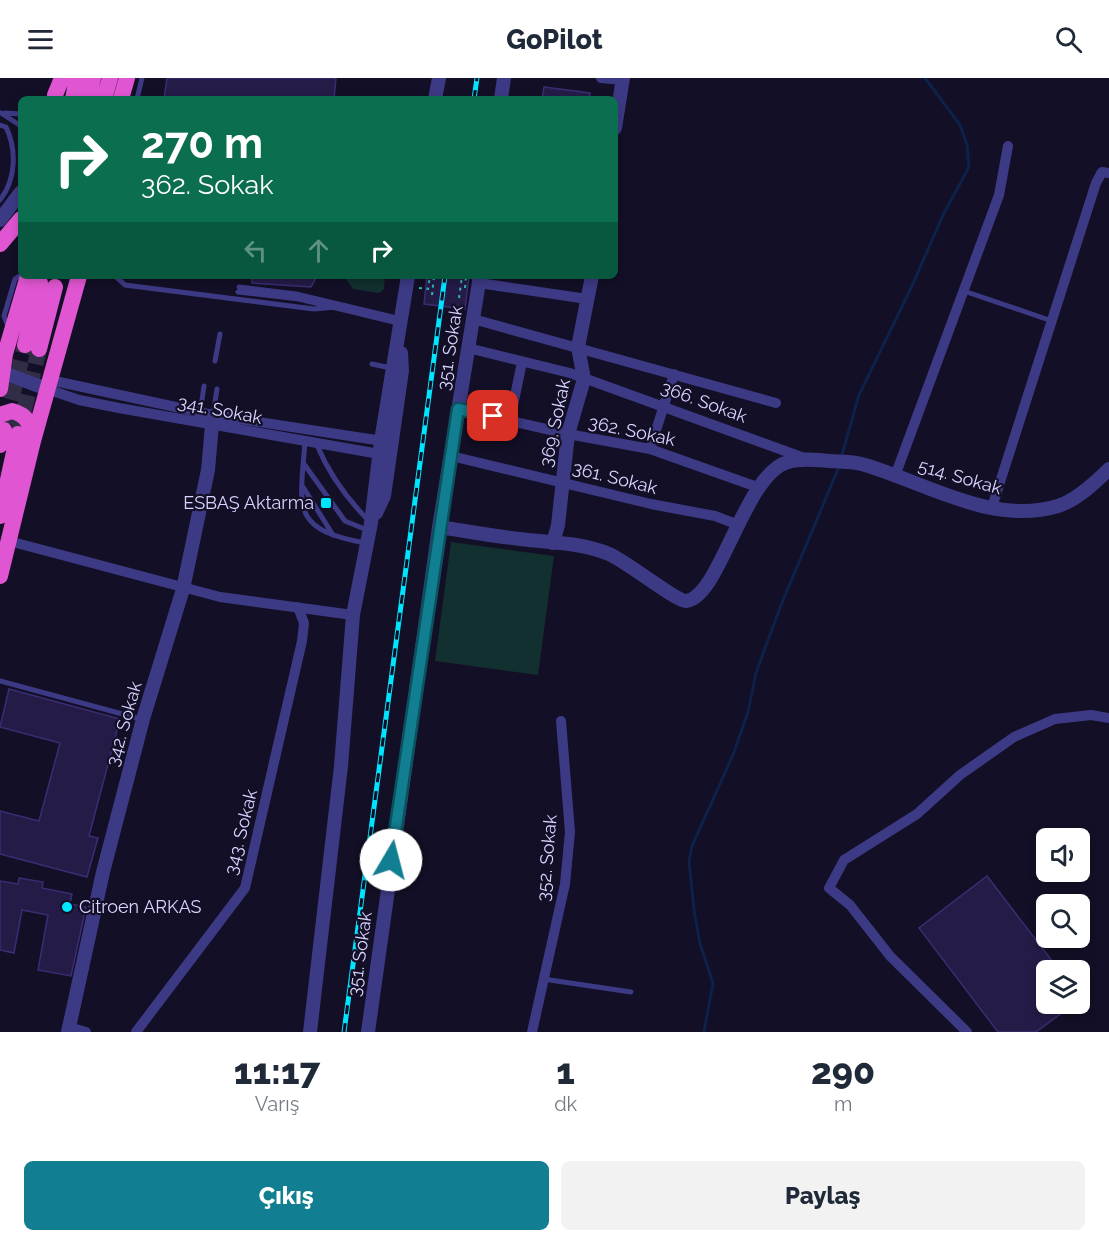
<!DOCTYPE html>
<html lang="tr">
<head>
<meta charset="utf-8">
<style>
	:root { --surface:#fff; --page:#f2f2f3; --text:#1f2937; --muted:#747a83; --accent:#117e91 }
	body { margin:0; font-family:Raleway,sans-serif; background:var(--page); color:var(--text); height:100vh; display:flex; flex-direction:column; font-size:22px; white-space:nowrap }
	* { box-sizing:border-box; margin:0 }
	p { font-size:20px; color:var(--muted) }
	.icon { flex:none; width:33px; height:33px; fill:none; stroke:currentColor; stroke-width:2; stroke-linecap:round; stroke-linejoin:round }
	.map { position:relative; height:954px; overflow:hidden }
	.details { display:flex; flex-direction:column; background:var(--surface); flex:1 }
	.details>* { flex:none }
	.guide { position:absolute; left:18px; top:18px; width:600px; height:183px; border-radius:9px; box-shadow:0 3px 9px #0003; background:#0b6e4f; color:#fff; overflow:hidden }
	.controls { position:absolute; left:1036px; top:750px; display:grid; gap:12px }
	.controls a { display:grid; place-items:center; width:54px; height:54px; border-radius:9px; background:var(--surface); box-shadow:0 3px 9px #0003; font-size:30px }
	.pin { position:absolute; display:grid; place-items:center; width:51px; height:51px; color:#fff; margin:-26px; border-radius:12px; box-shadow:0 3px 9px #0006 }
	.me { position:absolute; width:66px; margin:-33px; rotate:8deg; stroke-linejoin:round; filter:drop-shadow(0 0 4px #0008) }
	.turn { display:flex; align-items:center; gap:21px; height:126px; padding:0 24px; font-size:27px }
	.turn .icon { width:78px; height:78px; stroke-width:2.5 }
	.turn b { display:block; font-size:42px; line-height:51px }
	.lanes { display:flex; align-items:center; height:57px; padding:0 24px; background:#0003; justify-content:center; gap:30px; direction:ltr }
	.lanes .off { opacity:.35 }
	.eta { display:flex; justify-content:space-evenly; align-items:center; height:102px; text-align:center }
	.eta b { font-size:36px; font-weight:800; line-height:42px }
	.primary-button { display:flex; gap:12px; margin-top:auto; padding:12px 24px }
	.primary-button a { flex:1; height:69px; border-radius:9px; background:var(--accent); color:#fff; font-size:24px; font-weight:800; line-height:69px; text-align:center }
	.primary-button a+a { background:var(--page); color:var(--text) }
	header { display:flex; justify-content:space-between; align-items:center; height:78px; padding:0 24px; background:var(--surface); font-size:27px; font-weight:800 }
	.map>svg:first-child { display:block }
	.green { fill:#12302f }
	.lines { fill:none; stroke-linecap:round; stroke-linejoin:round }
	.stream { stroke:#0c2248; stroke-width:3 }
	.building { fill:#241b47; stroke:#3b2d73; stroke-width:1.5 }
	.trunk-tunnel { stroke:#312d47; stroke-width:16; stroke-dasharray:16 8; stroke-linecap:butt }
	.path { stroke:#2fb8b0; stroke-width:2; stroke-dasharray:3 4.5; stroke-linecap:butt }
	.service { stroke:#3d3a85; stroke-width:5 }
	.minor { stroke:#3d3a85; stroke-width:10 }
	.tertiary { stroke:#3d3a85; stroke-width:14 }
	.trunk { stroke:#e055d1; stroke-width:16 }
	.rail-casing { stroke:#00e5ff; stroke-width:5 }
	.rail { stroke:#130f26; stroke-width:3; stroke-dasharray:9; stroke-linecap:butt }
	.route-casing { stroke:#0b525e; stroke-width:15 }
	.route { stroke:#117e91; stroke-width:10 }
	.poi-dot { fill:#00e5ff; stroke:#130f26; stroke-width:2 }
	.labels { text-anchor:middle; stroke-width:4.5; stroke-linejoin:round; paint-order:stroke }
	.street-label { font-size:18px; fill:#d9d4ff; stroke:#130f26 }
	.poi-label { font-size:18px; fill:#d9d4ff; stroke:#130f26; text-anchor:end }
</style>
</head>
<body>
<header><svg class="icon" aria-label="menu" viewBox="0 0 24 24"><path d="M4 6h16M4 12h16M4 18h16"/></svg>GoPilot<svg class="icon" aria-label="search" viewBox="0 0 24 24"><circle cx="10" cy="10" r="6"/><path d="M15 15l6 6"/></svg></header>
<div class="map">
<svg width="1109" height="954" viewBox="0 0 1109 954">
	<rect width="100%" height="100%" fill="#130f26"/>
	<path class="green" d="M344 198H385L384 211 379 215 353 211Z
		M451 464 554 478 538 597 435 583Z"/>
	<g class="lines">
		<path class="stream" d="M841 380 859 317 912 208 943 137 969 89 967 67 960 47 925 0
			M704 954 713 905 700 866 694 832 689 783 692 768 733 677 748 634 756 595 781 527 839 389"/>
	</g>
	<path class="building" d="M167 0H336L334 21H164Z
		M544 9 590 15V21H542Z
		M252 198H317L311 209 252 205Z
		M427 198H469L465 231 424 226Z
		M9 611 120 641 89 758 98 760 87 799 0 776V733L39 743 60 665 0 649Z
		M987 798 1059 892H1047V926H1074L1036 954H998L919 850Z
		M19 800 43 804 42 810 72 816 70 826 86 829 71 898 38 892 48 837 22 832 14 875 0 872V803L18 806Z"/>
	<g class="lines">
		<path class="trunk-tunnel" d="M5 345 25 267
			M18 356 39 271"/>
		<path class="path" d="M419 210 428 211 430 198
			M465 210 466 198
			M432 217 434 198
			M459 220 462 198"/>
		<path class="service" d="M137 21 142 0
			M1 35 21 48
			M5 35 21 36
			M0 47 6 49C17 72 16 102 0 122
			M115 198 125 207 314 231 336 229 337 226
			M239 209 296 216 401 241
			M964 213 1052 243
			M238 214 299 221 398 245
			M8 249 4 238 15 201 21 197
			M215 283 220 256
			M372 286 391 290
			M200 336 204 308
			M213 337 217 311
			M305 364C300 430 290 451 365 465
			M317 367C329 396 348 422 370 444
			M304 386 345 443 367 452
			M303 409 333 457
			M0 603 141 641
			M543 901 631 914"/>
		<path class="minor" d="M601 0 623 2
			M479 205 587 221
			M473 241 776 325
			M468 270 570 295 807 381
			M50 302 213 337 389 364
			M47 311 79 322 119 330 385 377
			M458 331 568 356 650 371 760 410
			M510 342 522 284
			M650 371 674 296
			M451 378 651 426 715 438 736 446
			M895 398 999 117 1008 68
			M992 429 1096 105 1102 94 1109 95
			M9 463 220 519 353 537
			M69 949 86 954
			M136 954 245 810 302 563 304 545 298 529
			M532 954 565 806 570 754 561 643
			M967 954 890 878 850 827 829 810 844 782 917 736 960 697 1014 659 1055 641 1091 637 1109 640"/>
		<path class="tertiary" d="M435 21 439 0
			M501 21 504 0
			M615 50 623 0
			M0 142 21 114
			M0 290 4 295 47 311
			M376 435 384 418 402 293 401 275
			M439 449C466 453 493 458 520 461 550 465 580 464 609 476 626 483 676 523 686 523 720 520 744 396 788 384 801 380 816 382 829 383 841 384 854 383 865 387 926 405 993 448 1058 428 1077 422 1095 405 1109 391
			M553 465 558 447 568 356 584 301 578 269 592 198
			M68 954 103 794 143 641 183 511 208 392 212 347
			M310 954 341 688 353 537 371 445 381 363 408 198
			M368 954 439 449 480 198"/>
		<path class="trunk" d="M55 17 62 0
			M73 21 77 0
			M88 21 93 0
			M104 21 110 0
			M121 21 127 0
			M0 166 21 141
			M25 267 40 205
			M39 271 55 209
			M0 311 5 276 28 198
			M0 337 12 333C28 337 31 347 32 362
			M0 367 4 352
			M0 438 18 356
			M0 498 33 363 79 198"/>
		<defs>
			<path id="rail" d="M474 21 477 0
				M344 954 445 198"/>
		</defs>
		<use href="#rail" class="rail-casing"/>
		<use href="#rail" class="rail"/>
	</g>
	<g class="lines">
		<defs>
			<path id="route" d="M391 782 458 331 493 338"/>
		</defs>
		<use href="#route" class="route-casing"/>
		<use href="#route" class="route"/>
	</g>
	<g class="poi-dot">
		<rect x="320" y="419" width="12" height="12" rx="3"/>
		<circle cx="67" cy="829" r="6"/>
	</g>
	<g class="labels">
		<g class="street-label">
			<text transform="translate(450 270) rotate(-81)" y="6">351. Sokak</text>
			<text transform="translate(704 324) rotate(20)" y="6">366. Sokak</text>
			<text transform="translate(220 332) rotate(11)" y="6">341. Sokak</text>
			<text transform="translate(555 345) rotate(-78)" y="6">369. Sokak</text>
			<text transform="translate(632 353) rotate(12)" y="6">362. Sokak</text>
			<text transform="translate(960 399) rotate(16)" y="6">514. Sokak</text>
			<text transform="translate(615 400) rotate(14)" y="6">361. Sokak</text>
			<text transform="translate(124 646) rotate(-74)" y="6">342. Sokak</text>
			<text transform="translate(241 754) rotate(-76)" y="6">343. Sokak</text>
			<text transform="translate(547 780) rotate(-85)" y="6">352. Sokak</text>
			<text transform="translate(360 876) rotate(-82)" y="6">351. Sokak</text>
		</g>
		<g class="poi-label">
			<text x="314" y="431">ESBAŞ Aktarma</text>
			<text x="79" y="835" text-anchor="start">Citroen ARKAS</text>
		</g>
	</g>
</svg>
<div class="controls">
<a><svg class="icon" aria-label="sound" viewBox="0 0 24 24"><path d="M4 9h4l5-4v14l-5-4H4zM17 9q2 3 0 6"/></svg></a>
<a><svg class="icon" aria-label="search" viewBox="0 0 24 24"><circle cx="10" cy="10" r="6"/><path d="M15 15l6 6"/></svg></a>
<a><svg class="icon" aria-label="layers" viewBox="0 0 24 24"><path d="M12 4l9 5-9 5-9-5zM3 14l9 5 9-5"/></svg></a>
</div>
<div class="pin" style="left:493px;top:338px;background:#d93025"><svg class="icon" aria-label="arrive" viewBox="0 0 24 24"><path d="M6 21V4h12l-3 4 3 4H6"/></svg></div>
<svg class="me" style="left:391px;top:782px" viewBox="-20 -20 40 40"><circle r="19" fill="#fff"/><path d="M0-13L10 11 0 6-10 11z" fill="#117e91"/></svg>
<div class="guide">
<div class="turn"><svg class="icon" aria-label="right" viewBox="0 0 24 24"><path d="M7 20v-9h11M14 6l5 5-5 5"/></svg><div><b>270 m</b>362. Sokak</div></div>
<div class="lanes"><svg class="icon off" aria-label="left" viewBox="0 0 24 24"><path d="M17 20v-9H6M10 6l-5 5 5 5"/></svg><svg class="icon off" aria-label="ahead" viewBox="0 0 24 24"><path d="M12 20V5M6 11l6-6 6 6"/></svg><svg class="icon" aria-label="right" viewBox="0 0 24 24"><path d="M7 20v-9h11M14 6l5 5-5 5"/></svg></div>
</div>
</div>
<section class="details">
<div class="eta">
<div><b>11:17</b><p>Varış</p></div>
<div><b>1</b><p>dk</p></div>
<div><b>290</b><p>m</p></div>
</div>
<div class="primary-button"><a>Çıkış</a><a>Paylaş</a></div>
</section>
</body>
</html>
